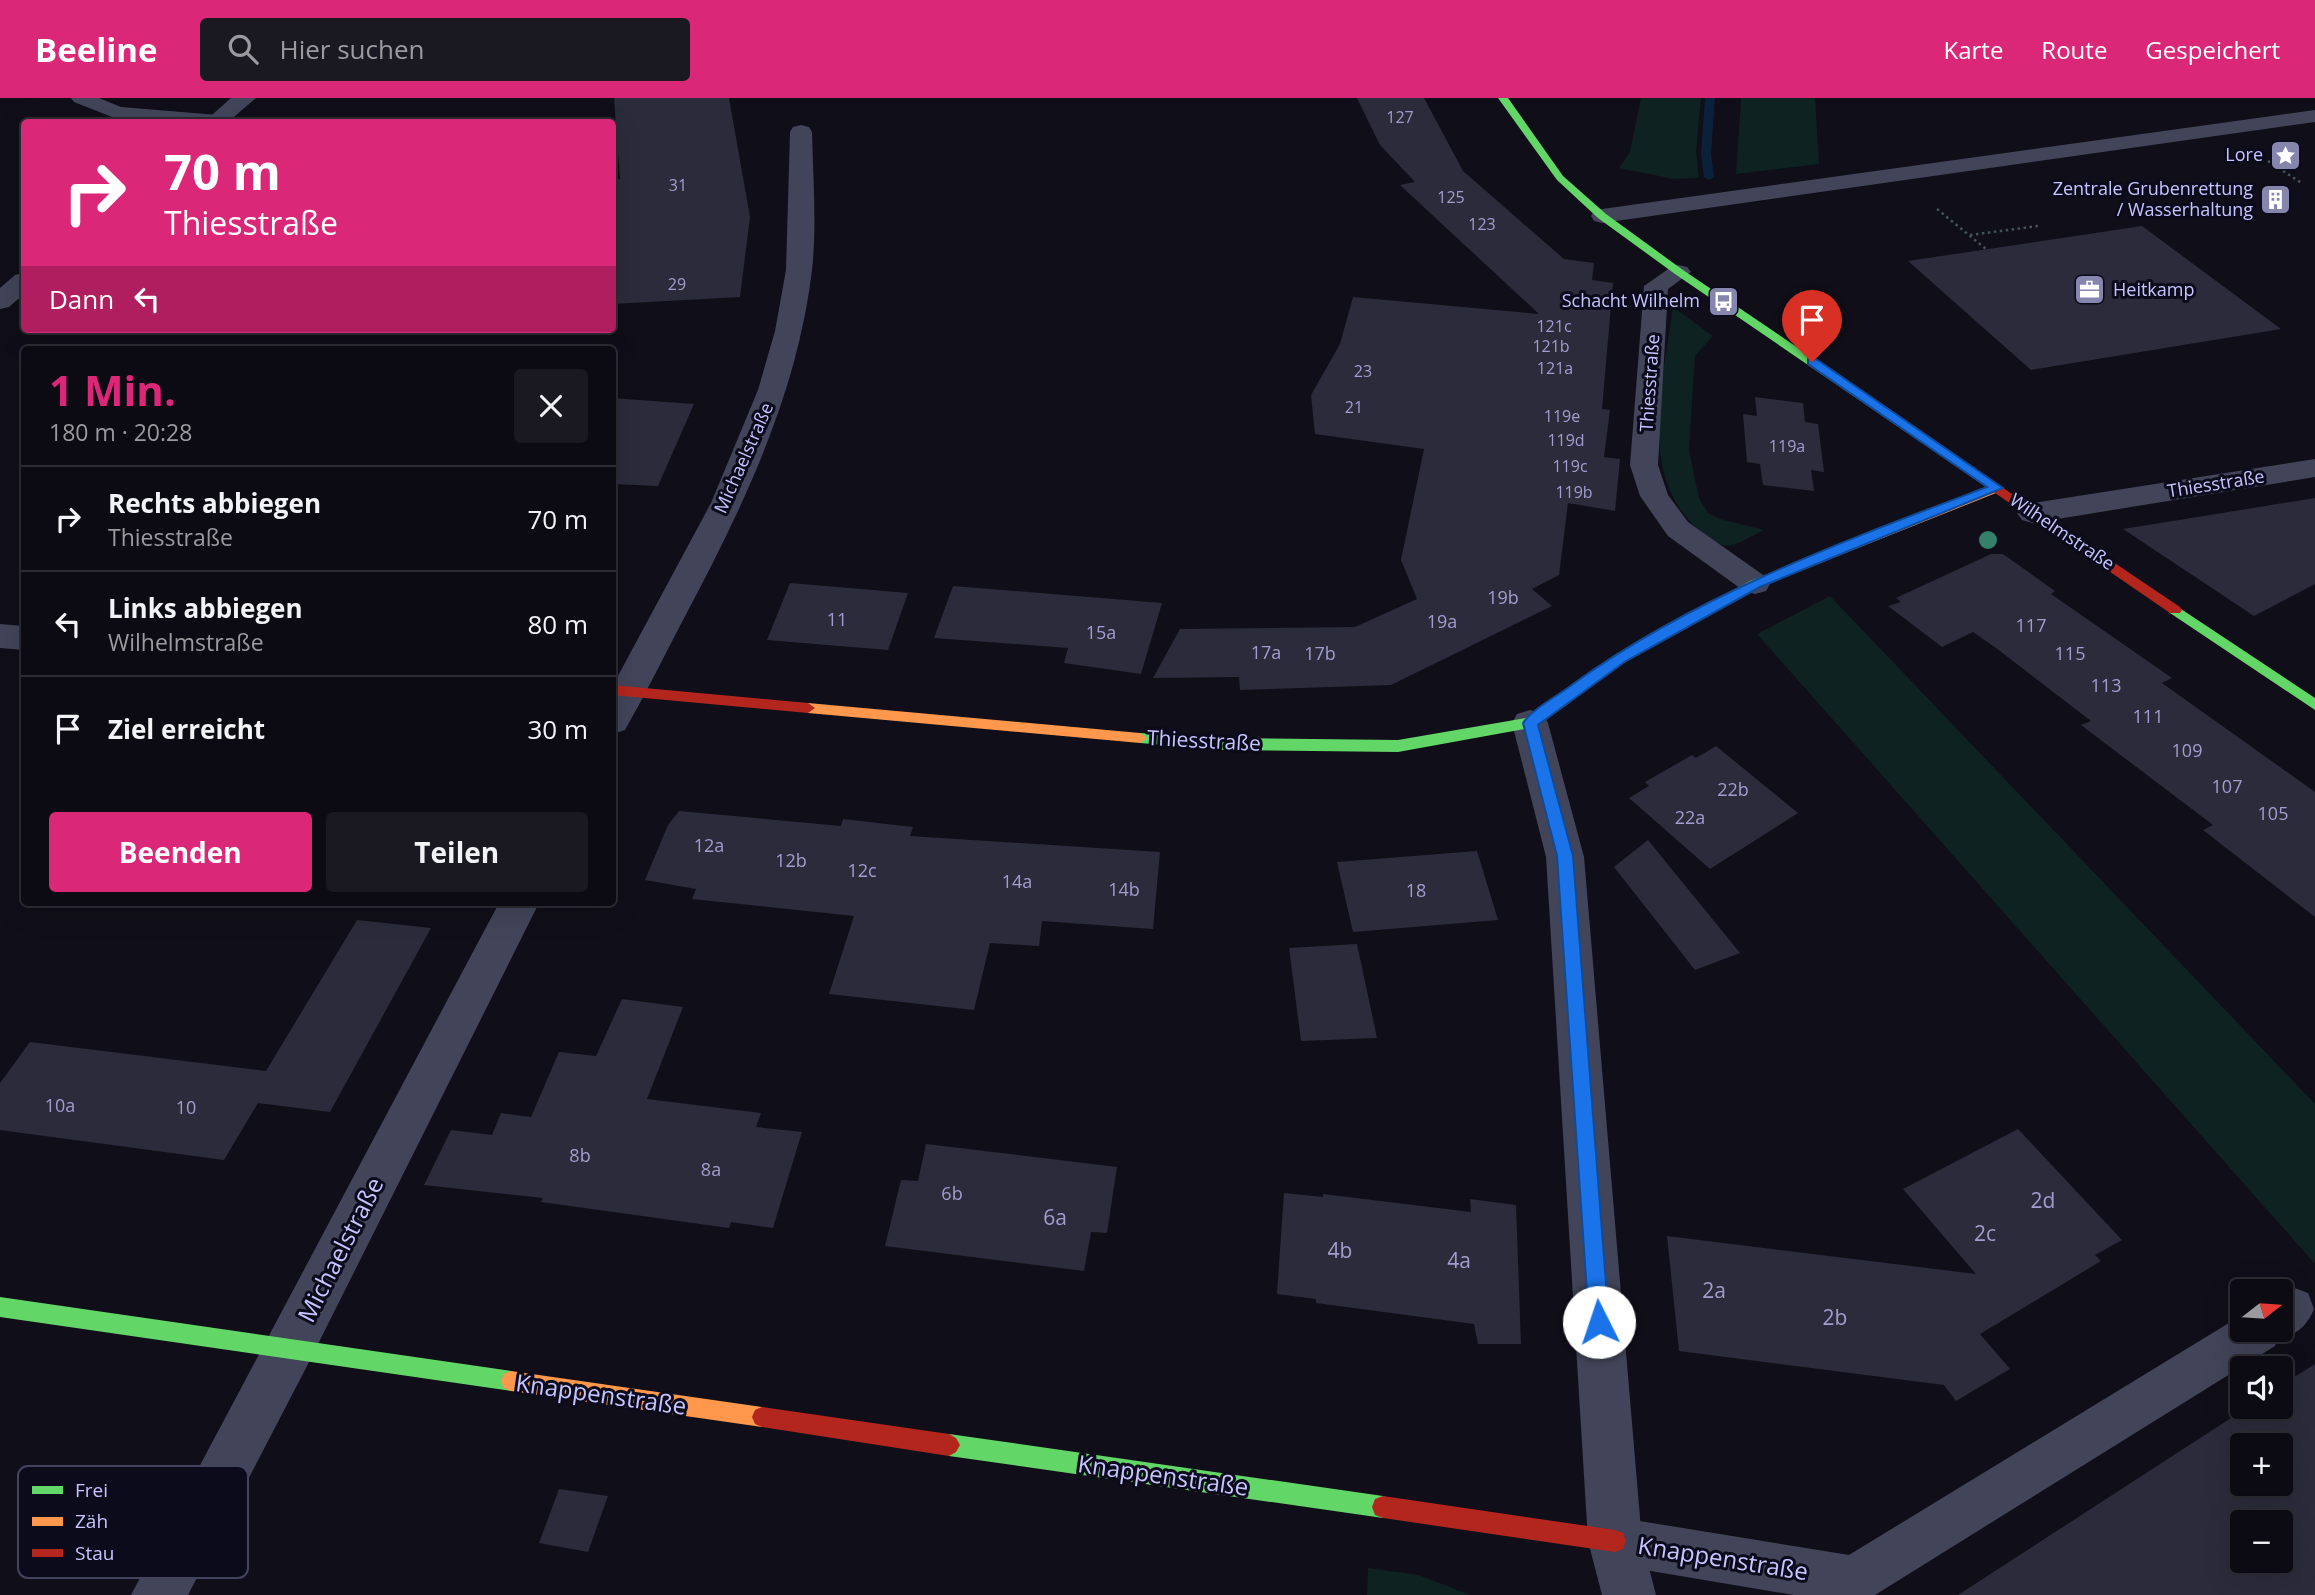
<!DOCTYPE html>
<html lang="de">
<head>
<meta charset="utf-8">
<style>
	:root { --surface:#0c0a12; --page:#1a1820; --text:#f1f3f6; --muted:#9a9a9f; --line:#2c2b32; --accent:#db2777 }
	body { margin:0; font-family:"Open Sans",sans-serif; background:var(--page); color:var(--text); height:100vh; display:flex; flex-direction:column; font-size:26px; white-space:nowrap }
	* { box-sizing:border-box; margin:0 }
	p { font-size:23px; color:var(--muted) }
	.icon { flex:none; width:38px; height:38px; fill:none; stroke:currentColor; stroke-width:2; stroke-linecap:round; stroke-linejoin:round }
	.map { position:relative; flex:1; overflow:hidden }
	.details { position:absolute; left:21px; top:248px; width:595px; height:560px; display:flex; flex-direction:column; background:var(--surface); border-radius:7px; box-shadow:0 7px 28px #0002,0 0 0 2px var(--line) }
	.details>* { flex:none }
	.guide { position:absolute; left:21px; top:21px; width:595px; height:214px; border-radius:7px; box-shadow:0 7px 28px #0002,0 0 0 2px var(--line); background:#db2777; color:#fff; overflow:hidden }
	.needle { width:46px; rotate:73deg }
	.tools { position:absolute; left:2230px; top:1181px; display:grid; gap:14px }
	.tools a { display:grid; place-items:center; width:63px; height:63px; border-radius:7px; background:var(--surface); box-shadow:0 7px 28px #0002,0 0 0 2px var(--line); font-size:35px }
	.pin { position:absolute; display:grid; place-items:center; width:60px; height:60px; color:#fff; margin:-72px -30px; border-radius:50% 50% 50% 0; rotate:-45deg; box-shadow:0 0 7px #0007 }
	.pin .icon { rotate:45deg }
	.me { position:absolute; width:77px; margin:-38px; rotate:356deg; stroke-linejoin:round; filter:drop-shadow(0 0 5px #0008) }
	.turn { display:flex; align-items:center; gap:24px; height:147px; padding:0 28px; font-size:32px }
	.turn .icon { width:91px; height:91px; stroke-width:2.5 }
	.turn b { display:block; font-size:49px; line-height:60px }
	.then { display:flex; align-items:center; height:66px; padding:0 28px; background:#0003; gap:14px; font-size:26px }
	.round { display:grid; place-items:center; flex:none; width:74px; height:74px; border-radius:7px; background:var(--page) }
	.summary { display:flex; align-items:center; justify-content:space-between; height:119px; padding:0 28px }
	h1 { font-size:42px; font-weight:700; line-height:52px; color:var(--accent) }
	.cta { display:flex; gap:14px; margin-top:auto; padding:14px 28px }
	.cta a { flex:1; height:80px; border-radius:7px; background:var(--accent); color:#fff; font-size:28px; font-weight:700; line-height:80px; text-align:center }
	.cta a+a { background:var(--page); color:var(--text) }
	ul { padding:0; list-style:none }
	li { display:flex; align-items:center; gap:21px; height:105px; padding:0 28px; border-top:2px solid var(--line) }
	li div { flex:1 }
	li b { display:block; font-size:26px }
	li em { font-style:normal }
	header { display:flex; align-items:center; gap:42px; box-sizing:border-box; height:98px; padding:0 35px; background:var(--accent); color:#fff }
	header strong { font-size:33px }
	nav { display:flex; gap:38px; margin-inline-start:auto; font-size:24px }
	.search { width:490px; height:63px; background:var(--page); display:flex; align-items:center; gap:18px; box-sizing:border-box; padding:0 24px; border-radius:7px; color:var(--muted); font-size:26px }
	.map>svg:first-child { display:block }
	.green { fill:#0e2221 }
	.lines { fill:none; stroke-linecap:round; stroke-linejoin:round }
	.stream { fill:#0b213b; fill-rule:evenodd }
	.building { fill:#2c2b3b; fill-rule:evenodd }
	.path { stroke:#44545e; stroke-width:2.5; stroke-dasharray:2.5 3.5; stroke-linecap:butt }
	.lane { fill:#424459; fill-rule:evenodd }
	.street { fill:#424459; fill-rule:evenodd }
	.fast { fill:#63d668; fill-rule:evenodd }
	.slow { fill:#ff974d; fill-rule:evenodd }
	.jam { fill:#b3261e; fill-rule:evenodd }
	.tree { fill:#34806b }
	.route { fill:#1a73e8; stroke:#114b97; stroke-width:2 }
	.labels { text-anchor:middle; stroke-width:6; stroke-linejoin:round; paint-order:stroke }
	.far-number-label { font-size:16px; fill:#a09ece }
	.far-poi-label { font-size:18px; fill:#c6c5ff; stroke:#0c0b1b; text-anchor:end }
	.far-street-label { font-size:18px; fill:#c6c5ff; stroke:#0c0b1b }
	.number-label { font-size:18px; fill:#a09ece }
	.street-label { font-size:21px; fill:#c6c5ff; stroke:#0c0b1b }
	.near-number-label { font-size:21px; fill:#a09ece }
	.near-street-label { font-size:24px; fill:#c6c5ff; stroke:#0c0b1b }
	.key { fill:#0c0b1b; stroke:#44435f; stroke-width:2 }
	.key-label { font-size:19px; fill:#c6c5ff }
</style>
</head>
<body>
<header>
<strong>Beeline</strong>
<div class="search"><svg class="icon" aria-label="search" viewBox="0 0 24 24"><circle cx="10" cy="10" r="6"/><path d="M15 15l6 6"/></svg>Hier suchen</div>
<nav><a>Karte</a><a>Route</a><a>Gespeichert</a></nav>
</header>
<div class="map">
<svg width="2315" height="1497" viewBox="0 0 2315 1497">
	<rect width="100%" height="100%" fill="#100e18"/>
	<path class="green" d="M1641 0H1701L1696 54 1699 80 1674 81 1619 70 1630 54Z
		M1741 0H1815L1819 66 1736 76Z
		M1673 209 1713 238 1695 258 1689 352 1699 400 1708 415 1720 421 1764 432C1728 450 1727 457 1694 427 1637 373 1664 278 1673 209Z
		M1830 498 2315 1006V1166L1757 536Z
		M1368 1470 1419 1477 1470 1497H1367Z"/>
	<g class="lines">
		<path class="stream" d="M1705 0H1715L1711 56 1714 79 1709 82 1704 79 1701 56Z"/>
	</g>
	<path class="building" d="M614 0H729L750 119 740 199 612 206V82L620 81Z
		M1357 0H1424L1463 73 1564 161 1594 165 1592 182 1613 185 1602 311 1610 312 1604 359 1620 361 1615 413 1568 405 1559 477 1532 491 1552 508 1391 587 1240 592 1239 579 1153 580 1180 531 1355 529 1417 501 1401 462 1424 351 1315 336 1311 297 1340 246 1353 199 1539 216 1400 87 1415 84 1380 47Z
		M2142 128 2281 231 2031 272 1908 163Z
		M1755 299 1803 305 1805 324 1818 326 1824 374 1811 372 1814 393 1763 387 1760 366 1747 364 1743 316 1757 318Z
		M612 300 694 306 658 388 612 386Z
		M2315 400V486L2254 518 2123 431Z
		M1991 456H2003L2055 493 2051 496 2172 580 2162 585 2315 694V819L2203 732 2213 727 2081 627 2091 623 1996 550 1973 534 1942 549 1888 508 1901 504 1896 500Z
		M790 485 908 495 888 552 767 542Z
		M953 488 1162 505 1141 576 1064 565 1068 550 934 540Z
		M1716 648 1798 715 1710 771 1629 700 1649 688 1645 684 1692 657 1696 660Z
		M679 713 841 728 843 721 913 729 910 738 1160 754 1153 831 1042 823 1039 848 990 845 974 912 829 896 854 818 692 801 696 791 645 782 668 727Z
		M1648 742 1740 855 1695 872 1614 769Z
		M1477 753 1498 822 1353 834 1337 764Z
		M357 822 431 830 330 1014 258 1005 224 1062 0 1032V985L30 944 266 973Z
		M1357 846 1377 940 1301 943 1289 850Z
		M622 901 683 909 647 1001 761 1015 756 1029 802 1034 773 1130 731 1124 729 1130 541 1104 543 1100 424 1087 451 1032 492 1037 501 1015 531 1019 559 954 596 958Z
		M2018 1031 2122 1142 2095 1157 2101 1163 1980 1236 2010 1271 1956 1303 1944 1287 1679 1253 1667 1138 1976 1176 1903 1091Z
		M926 1046 1117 1069 1107 1135 1091 1134 1084 1173 885 1148 901 1082 918 1083Z
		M1284 1095 1323 1099V1096L1471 1114 1470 1101 1516 1107 1521 1246H1478L1474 1226 1316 1205V1201L1277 1196Z
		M2315 1266V1497H1958L2248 1309H2280V1288ZM2242 1348H2280V1386H2242ZM2242 1424H2280V1463H2242Z
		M559 1391 608 1398 588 1454 539 1445Z"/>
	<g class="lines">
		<path class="path" d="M2268 63 2303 86
			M1937 111 1986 151
			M1970 137 2038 128"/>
		<path class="lane" d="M71 0H99L121 9 218 17 225 19 228 23 159 24 117 21 74 4Z
			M2315 12V24L1602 125 1594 123 1591 118 1594 113 1602 111Z
			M1679 167 1687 169 1691 174 1668 191 1658 367 1668 397 1688 424 1766 479 1770 486 1766 493 1755 496 1744 493 1668 438 1640 398 1630 367 1644 188 1671 169Z
			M2292 1189 2308 1195 2314 1211C2307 1228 2296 1238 2278 1240L2275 1248 1875 1497H1794L1615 1467 1598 1460 1591 1443 1598 1426 1615 1419 1849 1457 2242 1217V1232H2280V1194Z"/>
		<path class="street" d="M231 0H256L228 24H204Z
			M801 27 809 29 812 34C813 80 817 127 812 172 797 299 741 413 682 524 663 560 645 597 625 632L612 636V589L711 405 758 292 775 233 786 172 790 34 793 29Z
			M24 175V196L9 209 0 211V190L15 177Z
			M2315 361V379L2033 425 2022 422 2017 415 2022 408 2033 405Z
			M0 526 24 528V552L0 550Z
			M1530 612 1543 616 1548 625 1584 759 1642 1443 1656 1497H1602L1588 1443 1546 759 1512 625 1517 616Z
			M499 805H539L306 1270 188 1497H131Z"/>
		<path class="fast" d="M1498 0H1508L1563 78 1606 116 1683 172 1933 341V347H1925L1675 176 1598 120 1557 82Z
			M1785 470 1790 471V477L1760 489 1626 562 1530 630 1398 654 1223 652 1140 645 1133 640 1140 635 1223 640 1398 642 1526 620 1616 556 1750 483Z
			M2175 507 2315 600V612L2170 515 2168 512Z
			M0 1199 511 1273 518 1276 521 1283 518 1290 511 1293 0 1219Z
			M949 1336 1383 1398 1391 1401 1394 1409 1391 1417 1383 1420 949 1358 942 1354 938 1347 942 1340Z"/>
		<path class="slow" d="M1997 386 2003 390 2001 393 1790 477 1785 478 1778 474 1780 471Z
			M808 605 1140 635 1147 640 1140 645 808 615 801 610Z
			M511 1273 762 1309 769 1312 772 1319 769 1326 762 1329 511 1293 504 1290 501 1283 504 1276Z"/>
		<path class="jam" d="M1929 340 2180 509 2182 512 2180 515H2170L1925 347V341Z
			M612 587 808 605 815 610 808 615 612 597Z
			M762 1309 949 1336 956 1340 960 1347 956 1354 949 1358 762 1329 755 1326 752 1319 755 1312Z
			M1383 1398 1615 1432 1623 1435 1626 1443 1623 1451 1615 1454 1383 1420 1375 1417 1372 1409 1375 1401Z"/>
	</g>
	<circle class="tree" cx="1988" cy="442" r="9"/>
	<path class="route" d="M1808 261H1816L2003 390 1760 489 1626 563 1538 627 1573 758 1609 1224 1606 1231 1599 1234 1592 1231 1589 1224 1557 758 1523 625C1533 610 1558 598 1573 586 1698 496 1844 443 1987 389L1808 266Z"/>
	<defs>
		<symbol id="sight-square" viewBox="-11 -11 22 22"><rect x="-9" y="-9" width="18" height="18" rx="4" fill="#8685ae" stroke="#0c0b1b"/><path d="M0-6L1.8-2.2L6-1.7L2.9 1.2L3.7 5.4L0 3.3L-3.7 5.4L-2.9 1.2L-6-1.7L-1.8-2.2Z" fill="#fff"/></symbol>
		<symbol id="building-square" viewBox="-11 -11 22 22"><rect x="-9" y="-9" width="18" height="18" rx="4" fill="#8685ae" stroke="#0c0b1b"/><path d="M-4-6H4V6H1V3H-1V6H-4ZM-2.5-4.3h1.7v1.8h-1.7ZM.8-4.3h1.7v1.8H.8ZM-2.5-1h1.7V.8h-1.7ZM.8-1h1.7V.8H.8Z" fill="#fff"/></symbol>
		<symbol id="office-square" viewBox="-11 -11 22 22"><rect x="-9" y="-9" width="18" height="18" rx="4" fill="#8685ae" stroke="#0c0b1b"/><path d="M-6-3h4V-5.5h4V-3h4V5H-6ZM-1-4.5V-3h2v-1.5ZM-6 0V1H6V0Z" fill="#fff"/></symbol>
		<symbol id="bus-square" viewBox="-11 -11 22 22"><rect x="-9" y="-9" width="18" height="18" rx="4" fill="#8685ae" stroke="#0c0b1b"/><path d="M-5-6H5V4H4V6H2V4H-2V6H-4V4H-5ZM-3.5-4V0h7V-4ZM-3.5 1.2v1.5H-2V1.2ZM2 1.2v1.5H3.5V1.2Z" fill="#fff"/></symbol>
	</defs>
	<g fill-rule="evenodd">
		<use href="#sight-square" x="2268" y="40" width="35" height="35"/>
		<use href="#building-square" x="2258" y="84" width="35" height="35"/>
		<use href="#office-square" x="2072" y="174" width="35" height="35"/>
		<use href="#bus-square" x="1706" y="186" width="35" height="35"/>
	</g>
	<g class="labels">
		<g class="far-number-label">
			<text x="1400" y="25">127</text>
			<text x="678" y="93">31</text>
			<text x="1451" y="105">125</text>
			<text x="1482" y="132">123</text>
			<text x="677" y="192">29</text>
			<text x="1554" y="234">121c</text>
			<text x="1551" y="254">121b</text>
			<text x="1555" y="276">121a</text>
			<text x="1363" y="279">23</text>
			<text x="1354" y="315">21</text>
			<text x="1562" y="324">119e</text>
			<text x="1566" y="348">119d</text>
			<text x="1787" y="354">119a</text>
			<text x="1570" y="374">119c</text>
			<text x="1574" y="400">119b</text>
		</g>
		<g class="far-poi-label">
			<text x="2263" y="63">Lore</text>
			<text x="2253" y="97">Zentrale Grubenrettung<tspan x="2253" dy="21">/ Wasserhaltung</tspan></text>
			<text x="2113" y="198" text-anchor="start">Heitkamp</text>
			<text x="1700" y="209">Schacht Wilhelm</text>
		</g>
		<g class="far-street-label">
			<text transform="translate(1650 285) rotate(-86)" y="6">Thiesstraße</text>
			<text transform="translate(744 360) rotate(-66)" y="6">Michaelstraße</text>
			<text transform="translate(2216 386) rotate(-9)" y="6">Thiesstraße</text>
			<text transform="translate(2062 434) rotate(34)" y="6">Wilhelmstraße</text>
		</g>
		<g class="number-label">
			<text x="1503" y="506">19b</text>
			<text x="837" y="528">11</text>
			<text x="1442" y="530">19a</text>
			<text x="2031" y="534">117</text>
			<text x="1101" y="541">15a</text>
			<text x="1266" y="561">17a</text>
			<text x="1320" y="562">17b</text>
			<text x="2070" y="562">115</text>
			<text x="2106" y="594">113</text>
			<text x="2148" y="625">111</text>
			<text x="2187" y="659">109</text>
			<text x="2227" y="695">107</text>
			<text x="1733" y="698">22b</text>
			<text x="2273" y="722">105</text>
			<text x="1690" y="726">22a</text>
			<text x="709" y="754">12a</text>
			<text x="791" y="769">12b</text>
			<text x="862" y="779">12c</text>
			<text x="1017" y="790">14a</text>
			<text x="1124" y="798">14b</text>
			<text x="1416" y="799">18</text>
			<text x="60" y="1014">10a</text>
			<text x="186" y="1016">10</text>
			<text x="580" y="1064">8b</text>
			<text x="711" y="1078">8a</text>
			<text x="952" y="1102">6b</text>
		</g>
		<g class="street-label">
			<text transform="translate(1204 643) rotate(3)" y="7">Thiesstraße</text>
		</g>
		<g class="near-number-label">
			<text x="2043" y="1110">2d</text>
			<text x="1055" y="1127">6a</text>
			<text x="1985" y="1143">2c</text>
			<text x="1340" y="1160">4b</text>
			<text x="1459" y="1170">4a</text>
			<text x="1714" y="1200">2a</text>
			<text x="1835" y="1227">2b</text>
		</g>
		<g class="near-street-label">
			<text transform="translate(341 1152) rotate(-63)" y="8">Michaelstraße</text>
			<text transform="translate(601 1297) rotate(8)" y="8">Knappenstraße</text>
			<text transform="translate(1163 1378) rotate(8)" y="8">Knappenstraße</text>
			<text transform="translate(1723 1461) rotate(9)" y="8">Knappenstraße</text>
		</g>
	</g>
	<rect x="18" y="1368" width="230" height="112" rx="10" class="key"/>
	<rect x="32" y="1388" width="31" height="8" fill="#63d668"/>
	<rect x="32" y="1419" width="31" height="9" fill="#ff974d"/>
	<rect x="32" y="1451" width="31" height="8" fill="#b3261e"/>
	<g class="key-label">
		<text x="75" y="1399">Frei</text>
		<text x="75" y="1430">Zäh</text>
		<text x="75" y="1462">Stau</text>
	</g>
</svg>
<div class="tools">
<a><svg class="needle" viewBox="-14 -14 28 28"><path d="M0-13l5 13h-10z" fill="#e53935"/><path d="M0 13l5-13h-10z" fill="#9a9a9f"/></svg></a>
<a><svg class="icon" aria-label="sound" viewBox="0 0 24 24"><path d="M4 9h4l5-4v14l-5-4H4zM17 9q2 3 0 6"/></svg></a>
<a>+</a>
<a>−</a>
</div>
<div class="pin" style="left:1812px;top:264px;background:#d93025"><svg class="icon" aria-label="arrive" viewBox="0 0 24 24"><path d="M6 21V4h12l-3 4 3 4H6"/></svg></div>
<svg class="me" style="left:1599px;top:1224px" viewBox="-20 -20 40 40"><circle r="19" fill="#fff"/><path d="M0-13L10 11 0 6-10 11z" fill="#1a73e8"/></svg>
<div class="guide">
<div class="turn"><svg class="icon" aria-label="right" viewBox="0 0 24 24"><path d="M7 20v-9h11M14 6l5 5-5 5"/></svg><div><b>70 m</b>Thiesstraße</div></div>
<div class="then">Dann<svg class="icon" aria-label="left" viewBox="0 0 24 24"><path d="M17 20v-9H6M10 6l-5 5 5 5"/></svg></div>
</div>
<section class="details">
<div class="summary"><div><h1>1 Min.</h1><p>180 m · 20:28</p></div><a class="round"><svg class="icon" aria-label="close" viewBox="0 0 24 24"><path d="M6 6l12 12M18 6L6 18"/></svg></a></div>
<ul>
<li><svg class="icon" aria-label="right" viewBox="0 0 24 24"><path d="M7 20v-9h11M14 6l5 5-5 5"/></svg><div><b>Rechts abbiegen</b><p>Thiesstraße</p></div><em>70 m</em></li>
<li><svg class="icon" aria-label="left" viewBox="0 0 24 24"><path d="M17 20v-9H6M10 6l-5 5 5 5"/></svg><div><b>Links abbiegen</b><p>Wilhelmstraße</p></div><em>80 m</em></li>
<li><svg class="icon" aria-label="arrive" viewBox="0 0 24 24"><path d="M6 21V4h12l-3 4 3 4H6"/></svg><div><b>Ziel erreicht</b></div><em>30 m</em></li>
</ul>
<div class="cta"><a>Beenden</a><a>Teilen</a></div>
</section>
</div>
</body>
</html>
